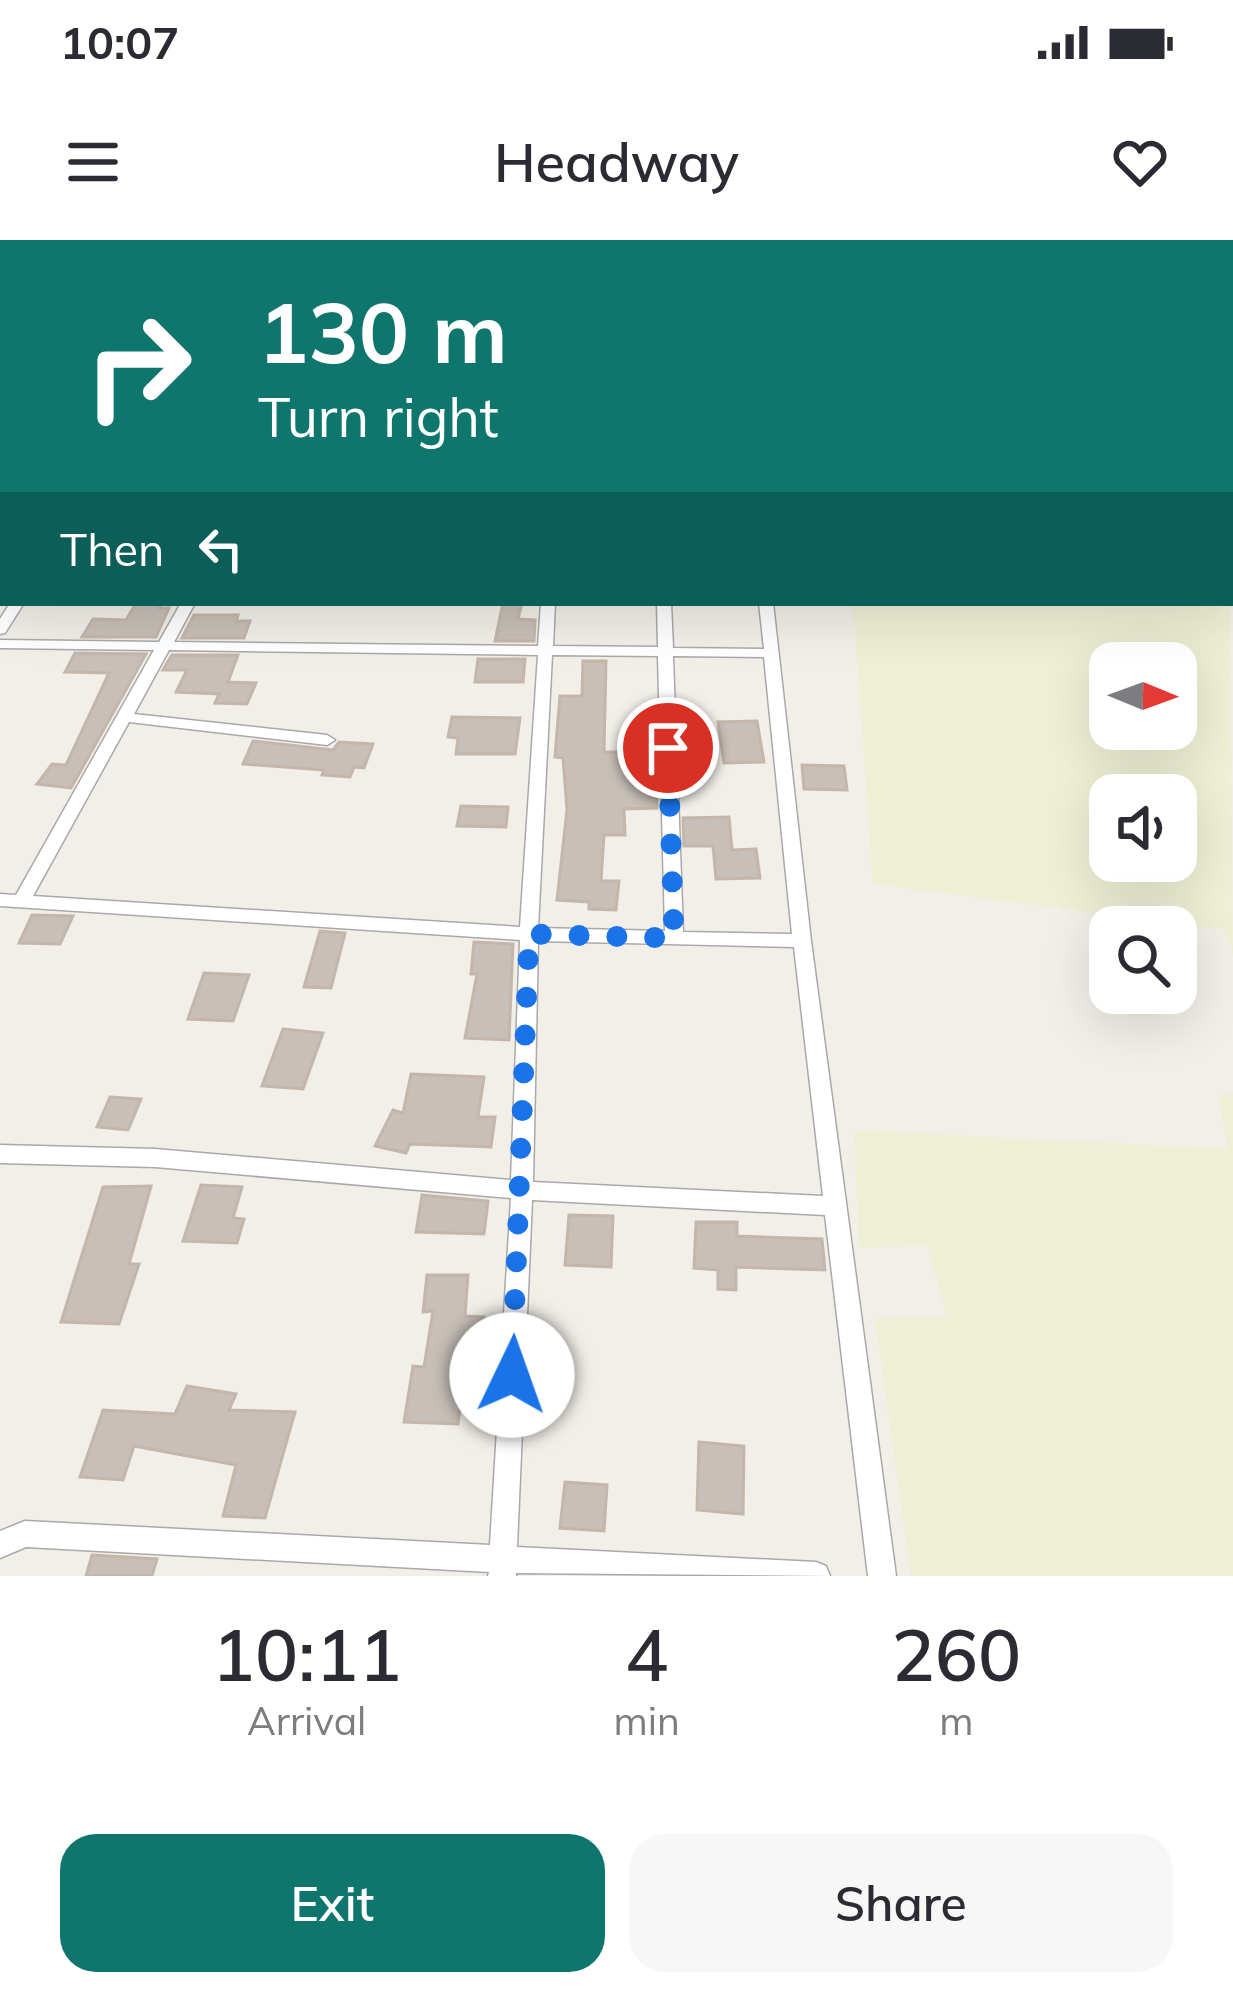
<!DOCTYPE html>
<html lang="en">
<head>
<meta charset="utf-8">
<style>
	:root { --surface:#fff; --page:#f7f7f7; --text:#2b2b33; --muted:#7c7c81; --accent:#0f766e }
	body { margin:0; font-family:Mulish,sans-serif; background:var(--page); color:var(--text); height:100vh; display:flex; flex-direction:column; font-size:45px; white-space:nowrap }
	* { box-sizing:border-box; margin:0 }
	p { font-size:39px; color:var(--muted) }
	.icon { flex:none; width:66px; height:66px; fill:none; stroke:currentColor; stroke-width:2; stroke-linecap:round; stroke-linejoin:round }
	.map { position:relative; height:1336px; overflow:hidden }
	.side { display:flex; flex-direction:column; background:var(--surface); flex:1 }
	.side>* { flex:none }
	.top-card { position:absolute; left:0px; top:0px; width:1233px; height:366px; box-shadow:0 12px 48px #0002; background:#0f766e; color:#fff; overflow:hidden }
	.needle { width:78px; rotate:91deg }
	.controls { position:absolute; left:1089px; top:402px; display:grid; gap:24px }
	.controls a { display:grid; place-items:center; width:108px; height:108px; border-radius:24px; background:var(--surface); box-shadow:0 12px 48px #0002; font-size:60px }
	.pin { position:absolute; display:grid; place-items:center; width:102px; height:102px; color:#fff; margin:-51px; border:6px solid #fff; border-radius:50%; box-shadow:0 3px 12px #0007 }
	.me { position:absolute; width:132px; margin:-66px; rotate:3deg; stroke-linejoin:round; filter:drop-shadow(0 0 9px #0008) }
	.turn { display:flex; align-items:center; gap:42px; height:252px; padding:0 60px; font-size:54px }
	.turn .icon { width:156px; height:156px; stroke-width:2.5 }
	.turn b { display:block; font-size:84px; line-height:102px }
	.then { display:flex; align-items:center; height:114px; padding:0 60px; background:#0003; gap:24px; font-size:45px }
	.eta { display:flex; justify-content:space-evenly; align-items:center; height:204px; text-align:center }
	.eta b { font-size:72px; font-weight:600; line-height:84px }
	.action { display:flex; gap:24px; margin-top:auto; padding:24px 60px }
	.action a { flex:1; height:138px; border-radius:36px; background:var(--accent); color:#fff; font-size:48px; font-weight:600; line-height:138px; text-align:center }
	.action a+a { background:var(--page); color:var(--text) }
	.status { display:flex; justify-content:space-between; align-items:center; height:84px; padding:0 60px; background:var(--surface); direction:ltr }
	.status svg { height:33px; fill:currentColor }
	header { display:flex; justify-content:space-between; align-items:center; height:156px; padding:0 60px; background:var(--surface); font-size:54px; font-weight:600 }
	.map>svg:first-child { display:block }
	.farmland { fill:#eef0d5; fill-rule:evenodd }
	.building { fill:#c7bfb8; stroke:#c4b6ab; stroke-width:3 }
	.lines { fill:none; stroke-linecap:round; stroke-linejoin:round }
	.street-casing { stroke:#a9a9a9; stroke-width:3 }
	.secondary-casing { stroke:#707d05; stroke-width:3 }
	.primary-casing { stroke:#a06b00; stroke-width:3 }
	.street { fill:#fff; fill-rule:evenodd }
	.secondary { fill:#f7fabf; fill-rule:evenodd }
	.primary { fill:#fcd6a4; fill-rule:evenodd }
	.route { stroke:#1a73e8; stroke-width:21; stroke-dasharray:0 37.8 }
</style>
</head>
<body>
<div class="status"><b>10:07</b><svg viewBox="0 0 49 12"><path d="M0 12V9h3v3zM5 12V6h3v6zM10 12V3h3v9zM15 12V0h3v12zM26 1h20v11H26zM47 4h2v5h-2z"/></svg></div>
<header><svg class="icon" aria-label="menu" viewBox="0 0 24 24"><path d="M4 6h16M4 12h16M4 18h16"/></svg>Headway<svg class="icon" aria-label="heart" viewBox="0 0 24 24"><path d="M12 20l-8-8c-3-5 5-10 8-4 3-6 11-1 8 4z"/></svg></header>
<div class="map">
<svg width="1233" height="1336" viewBox="0 0 1233 1336">
	<rect width="100%" height="100%" fill="#f2efe9"/>
	<path class="farmland" d="M1230 329 1233 715 1224 690 873 644 853 363H1230ZM1110 423H1176V489H1110ZM1110 555H1176V621H1110Z
		M1233 853V1336H911L875 1079 947 1076 927 1006 859 1008 854 890 1228 909 1219 856Z"/>
	<path class="building" d="M136 363H162L159 368H169L156 397H82L93 379 126 380Z
		M503 363H522L518 379 535 380 534 401H495Z
		M194 375H238L236 381H250L244 398H182Z
		M75 413 146 414 71 548 37 544 52 524 66 525 109 433 65 432Z
		M172 415H238L228 442 256 443 247 464 215 463 219 454 176 452 187 430H163Z
		M478 419H525L523 442H475Z
		M583 421H606L604 512H656L657 568 624 569 625 595H604L601 641H619L616 670 589 669V662L557 660 567 570 563 518 555 517 558 479 560 456H582Z
		M452 477 520 478 515 514H456L458 498 448 497Z
		M757 481 764 522 724 523 718 482Z
		M253 501 333 510 339 502 373 504 364 528 354 527 350 537 322 535 324 530 243 524Z
		M802 525 844 526 847 550 804 549Z
		M461 566 508 567 506 587 457 586Z
		M729 577 732 610 756 609 760 638 716 639 713 606H684L683 578Z
		M32 675 73 676 60 704 19 703Z
		M320 691 345 693 331 748 304 747Z
		M474 702 513 704 509 800 465 798 477 734H471Z
		M204 733 249 735 233 781 188 779Z
		M283 789 323 793 303 849 262 846Z
		M411 834 484 837 478 877H495L491 907 410 904 406 913 375 906 393 870 403 873Z
		M110 857 141 859 128 890 97 887Z
		M201 945 242 947 233 978 244 979 237 1003 183 1001Z
		M151 946 129 1024H139L119 1084 61 1082 103 947Z
		M422 955 488 961 484 994 416 992Z
		M569 975 613 976 611 1027 565 1025Z
		M696 982H737V996L822 999 825 1030 736 1027V1050L718 1049V1030L694 1028Z
		M427 1035H468L465 1076 484 1077 479 1111 467 1110 458 1184 404 1182 413 1126 424 1127 433 1071 423 1072Z
		M187 1146 236 1154 229 1170 295 1172 265 1278 223 1276 236 1225 134 1206 123 1240 80 1237 103 1170 175 1174Z
		M699 1202 744 1206 743 1274 697 1270Z
		M565 1242 607 1245 604 1291 560 1288Z
		M92 1315 157 1319 152 1336H86Z"/>
	<g class="lines">
		<defs>
			<path id="street" d="M1230 5H1233V11H1230Z
				M1230 43H1233V49H1230Z
				M0 171H3V178H0Z
				M10 363H24L5 393 0 394V379Z
				M181 363H195L174 402 538 406 541 363H555L553 406 658 407 657 363H671L673 408 764 409 759 363H773L811 701 896 1336H868L825 975 532 960 517 1307 816 1322 826 1326 830 1336 516 1333V1336H488L489 1332 26 1307 0 1318V1291L25 1281 490 1305 511 958 155 927 0 923V905L155 909 511 940 520 700 0 666V654L16 655 154 410 0 408V400L159 402ZM169 410 538 415 520 687 33 656 129 482 327 505 335 500 327 495 134 474ZM552 415 658 416 665 691 538 688ZM673 416 764 417 792 694 683 692ZM538 701 794 707 823 956 533 942Z"/>
			<path id="secondary" d="M1095 0H1120L1093 3Z"/>
			<path id="primary" d="M0 122H3V133H0Z
				M1230 146H1233V156H1230Z"/>
		</defs>
		<use href="#street" class="street-casing"/>
		<use href="#secondary" class="secondary-casing"/>
		<use href="#primary" class="primary-casing"/>
		<use href="#street" class="street"/>
		<use href="#secondary" class="secondary"/>
		<use href="#primary" class="primary"/>
	</g>
	<g class="lines">
		<path class="route" d="M512 1135 529 694 674 698 668 508"/>
	</g>
</svg>
<div class="controls">
<a><svg class="needle" viewBox="-14 -14 28 28"><path d="M0-13l5 13h-10z" fill="#e53935"/><path d="M0 13l5-13h-10z" fill="#7c7c81"/></svg></a>
<a><svg class="icon" aria-label="sound" viewBox="0 0 24 24"><path d="M4 9h4l5-4v14l-5-4H4zM17 9q2 3 0 6"/></svg></a>
<a><svg class="icon" aria-label="search" viewBox="0 0 24 24"><circle cx="10" cy="10" r="6"/><path d="M15 15l6 6"/></svg></a>
</div>
<div class="pin" style="left:668px;top:508px;background:#d93025"><svg class="icon" aria-label="arrive" viewBox="0 0 24 24"><path d="M6 21V4h12l-3 4 3 4H6"/></svg></div>
<svg class="me" style="left:512px;top:1135px" viewBox="-20 -20 40 40"><circle r="19" fill="#fff"/><path d="M0-13L10 11 0 6-10 11z" fill="#1a73e8"/></svg>
<div class="top-card">
<div class="turn"><svg class="icon" aria-label="right" viewBox="0 0 24 24"><path d="M7 20v-9h11M14 6l5 5-5 5"/></svg><div><b>130 m</b>Turn right</div></div>
<div class="then">Then<svg class="icon" aria-label="left" viewBox="0 0 24 24"><path d="M17 20v-9H6M10 6l-5 5 5 5"/></svg></div>
</div>
</div>
<section class="side">
<div class="eta">
<div><b>10:11</b><p>Arrival</p></div>
<div><b>4</b><p>min</p></div>
<div><b>260</b><p>m</p></div>
</div>
<div class="action"><a>Exit</a><a>Share</a></div>
</section>
</body>
</html>
